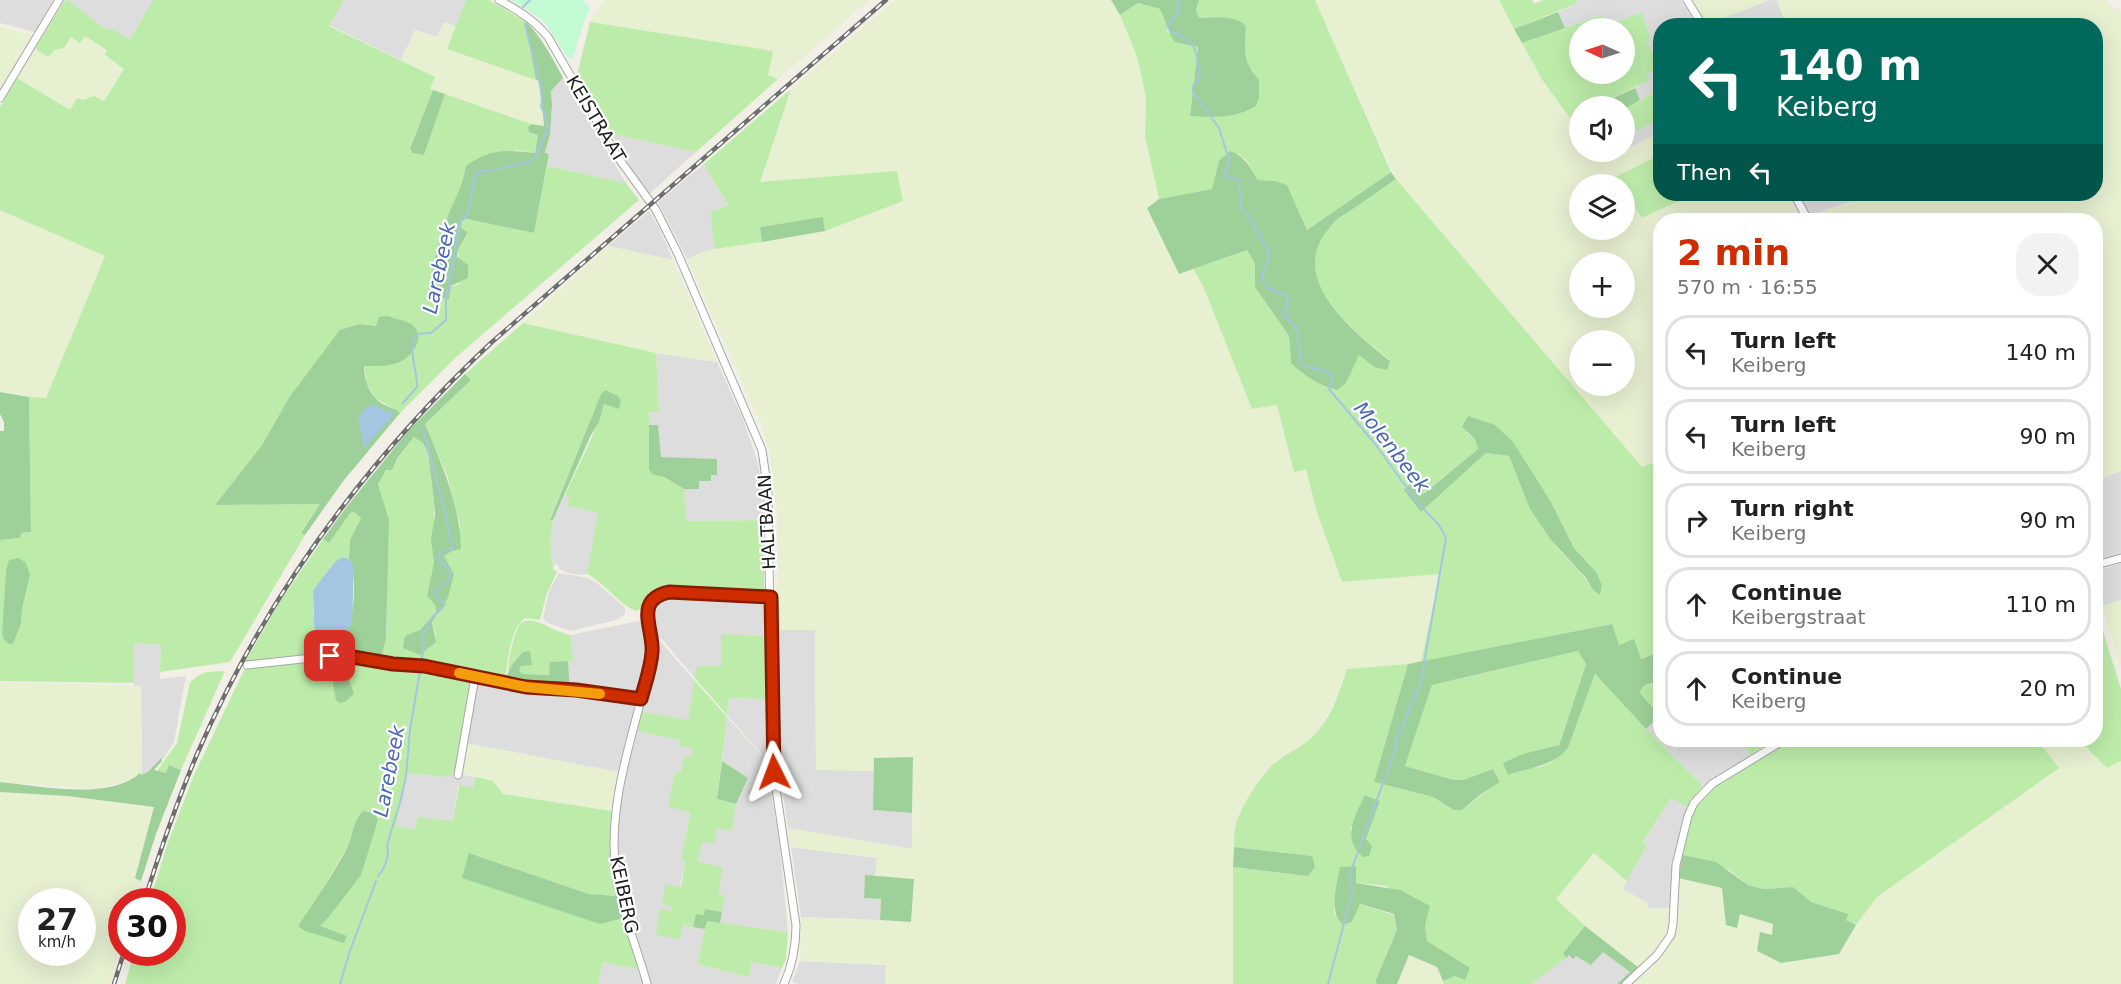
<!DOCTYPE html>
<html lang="en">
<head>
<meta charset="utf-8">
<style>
	:root { --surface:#fff; --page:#f2f2f2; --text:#222; --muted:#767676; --line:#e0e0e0; --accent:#cf2c00 }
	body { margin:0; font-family:"DejaVu Sans",sans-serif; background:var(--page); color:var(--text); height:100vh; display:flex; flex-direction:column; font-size:22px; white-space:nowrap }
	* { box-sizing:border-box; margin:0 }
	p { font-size:20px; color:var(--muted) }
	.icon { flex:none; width:33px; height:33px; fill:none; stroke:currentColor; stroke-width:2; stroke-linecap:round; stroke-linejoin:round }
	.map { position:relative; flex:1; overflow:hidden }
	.panel { position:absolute; left:1653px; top:213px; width:450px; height:534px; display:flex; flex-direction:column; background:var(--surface); border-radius:24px; box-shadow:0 6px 24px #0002 }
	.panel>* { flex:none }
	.top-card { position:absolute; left:1653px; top:18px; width:450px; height:183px; border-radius:24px; box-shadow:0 6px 24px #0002; background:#00695c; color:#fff; overflow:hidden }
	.needle { width:39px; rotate:273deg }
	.tools { position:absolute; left:1569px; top:18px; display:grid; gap:12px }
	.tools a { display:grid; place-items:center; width:66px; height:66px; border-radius:50%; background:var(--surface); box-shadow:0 6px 24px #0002; font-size:30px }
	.speed { position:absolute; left:18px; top:888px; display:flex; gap:12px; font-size:30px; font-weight:700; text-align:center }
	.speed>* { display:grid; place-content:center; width:78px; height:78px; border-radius:50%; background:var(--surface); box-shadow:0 6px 24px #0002; line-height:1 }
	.speed small { font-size:15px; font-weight:400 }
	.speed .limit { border:9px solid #d22; background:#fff; color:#111 }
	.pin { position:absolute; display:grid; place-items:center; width:51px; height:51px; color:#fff; margin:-26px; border-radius:12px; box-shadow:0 3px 9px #0006 }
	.me { position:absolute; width:66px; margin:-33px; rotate:357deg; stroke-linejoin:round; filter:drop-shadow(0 0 4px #0008) }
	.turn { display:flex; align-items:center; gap:21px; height:126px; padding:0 24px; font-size:27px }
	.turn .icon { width:78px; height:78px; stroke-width:2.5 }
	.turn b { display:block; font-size:42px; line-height:51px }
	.then { display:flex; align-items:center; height:57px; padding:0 24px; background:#0003; gap:12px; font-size:22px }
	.round { display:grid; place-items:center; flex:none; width:63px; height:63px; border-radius:24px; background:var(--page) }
	.overview { display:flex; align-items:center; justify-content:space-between; height:102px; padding:0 24px }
	h1 { font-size:36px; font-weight:600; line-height:45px; color:var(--accent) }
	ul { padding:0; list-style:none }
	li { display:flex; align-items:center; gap:18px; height:75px; margin:0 12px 9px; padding:0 12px; border:3px solid var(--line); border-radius:24px }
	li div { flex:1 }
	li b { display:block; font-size:22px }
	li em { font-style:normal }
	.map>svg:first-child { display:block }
	.residential { fill:#dedddd }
	.farmland { fill:#e7f0d1; fill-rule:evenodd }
	.grass { fill:#bdecaa; fill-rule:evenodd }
	.forest { fill:#9ed199 }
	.park { fill:#c2fbd3 }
	.water { fill:#a5c6e0 }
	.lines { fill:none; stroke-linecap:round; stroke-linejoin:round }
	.stream { stroke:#a5c6e0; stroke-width:2 }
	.street-casing { stroke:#a7a7a7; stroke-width:9 }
	.street { stroke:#fff; stroke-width:7 }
	.rail-casing { stroke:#6e6e6e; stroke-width:4.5 }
	.rail { stroke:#fff; stroke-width:2; stroke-dasharray:7; stroke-linecap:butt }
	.route-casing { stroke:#871d00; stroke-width:15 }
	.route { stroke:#cf2c00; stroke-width:10 }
	.slow { stroke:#f59e0b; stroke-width:10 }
	.labels { text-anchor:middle; stroke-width:4.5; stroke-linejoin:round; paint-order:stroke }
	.street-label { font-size:18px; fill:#202020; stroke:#fff }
	.water-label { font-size:20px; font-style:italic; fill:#4867b4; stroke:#fff }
</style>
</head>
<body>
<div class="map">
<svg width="2121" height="984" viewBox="0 0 2121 984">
	<rect width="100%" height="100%" fill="#f1efe6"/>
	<path class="residential" d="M0 0H53L35 32 0 23Z
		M68 0H153L130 41 112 29 104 28Z
		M344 0H466L456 27 444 22 438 37 415 30 401 60 329 25Z
		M1577 0H1681L1696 25 1660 26V89L1640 100 1635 88 1649 80 1646 74 1647 42 1642 13 1605 26 1602 15 1565 28 1558 12 1578 3Z
		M1769 0H1777L1786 25 1709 26 1708 24Z
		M563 78 626 183 547 166 549 154H545L550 134 552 105 551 91Z
		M1660 118V132L1630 148 1624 137Z
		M612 134 696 152 649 194 636 177Z
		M704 164 728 205 710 212 715 249 700 253 687 259 658 202Z
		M1798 194H1872L1810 216Z
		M649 211 659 228 673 260 608 246Z
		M656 353 717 362 743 419 757 460 763 488 764 520 686 521 684 489H699V481L711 475 717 459 660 457 658 425H649V412H659Z
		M2121 471V553L2096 560V481Z
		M565 495 569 497 567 506 599 513 587 574 584 575 567 573 560 569 557 564H555L553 569 550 542 553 520Z
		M2121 563V600L2102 606 2096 586V571Z
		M559 573 588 578 598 584 625 608V614L616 620 571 631 550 624 543 619 549 591Z
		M665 596 759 602 765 606V636L721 634V666H697L694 677 661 638H653L654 608 659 599Z
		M639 621 643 624 649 639V655L638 694 570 690 568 661 573 660 570 635Z
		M778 630H815L816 769 874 771 873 810 912 813V849L788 828 779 769Z
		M654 641H660L694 680 688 721 642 712 654 660Z
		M134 643 161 645 160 679 186 676 174 742 162 761 160 759 149 771 142 775 141 686H134Z
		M479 679 533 690 624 701 632 704 635 709 619 772 465 743 476 682Z
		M729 698 766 699V759L727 715Z
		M727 717 766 760 779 840 788 932 720 923 724 896 718 894 698 863 702 842 717 828 732 831 736 804 748 778 722 761Z
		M1656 721 1660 726V740H1739L1751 755 1703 786 1646 729Z
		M637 731 680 740 693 749 691 757 681 773 675 772 669 807 690 811 681 860 685 861 680 887 666 884 672 906 671 911 680 939 683 925 705 929 697 964 749 977 752 962 782 968 776 984H650L621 885 617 841 621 796Z
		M456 770 460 774 476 777 473 789 458 785 453 821 418 817 414 830 395 825 408 773 445 777Z
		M1671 798 1687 807 1672 872 1670 908H1648L1622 889 1647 845 1643 843Z
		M791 847 877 858 875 876H865L864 898 881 899 880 920 801 917Z
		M1603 952 1630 972 1617 984H1531L1569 955 1576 956Z
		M800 961 886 965 885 984H799L792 982Z
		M603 962 640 970 643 984H598Z"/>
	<path class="farmland" d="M605 0H869L778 79 767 75 772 51 590 22 598 7Z
		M895 0H1111L1120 15 1136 54 1146 98 1145 136 1159 199 1147 208 1179 274 1193 269 1203 286 1252 408 1277 404 1294 472 1305 470 1317 512 1342 582 1440 573 1421 662 1347 669 1338 694 1319 731 1305 745 1277 760 1263 775 1235 826 1233 984H885L886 965 800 961 801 917 911 922 914 879 875 876 877 858 791 847 788 828 912 849 913 758H874V771L816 770 815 630H778L777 514 770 452 761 424 687 259 700 253 715 249 825 231 903 201 897 171 760 182 791 89Z
		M1315 0H1499L1543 81 1579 132 1580 152H1594L1602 162 1660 132V155L1613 178 1617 184H1580V230H1624L1625 194 1642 218 1694 194H1788L1800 216 1791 220H1660V460L1642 467 1396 179ZM1580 262H1624V308H1580ZM1580 340H1624V386H1580Z
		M1693 0H1769L1708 24Z
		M1777 0H2105L2121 12V471L2096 481V220H1812L1810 216 1872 194H2096V26H1921L1919 23 1913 26 1786 25Z
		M444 22 456 27 447 49 540 81 544 127 531 124 430 89 401 60 415 30 437 37Z
		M0 27 33 35 0 90Z
		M85 36 107 50 105 56 124 68 104 101 90 98 83 100 70 110 17 78 36 47 38 51 54 50 64 47 71 37Z
		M0 210 105 255 46 399 0 392Z
		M608 246 673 260 717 362 656 353 523 323Z
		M2121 600V667L2102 606Z
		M0 682 141 686 142 775 140 773 133 779 95 789 0 782Z
		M2037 740H2079L2107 768 2121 761V984H1633L1651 968 1666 951 1673 935 1678 878 1722 888 1739 913 1773 924 1772 935 1781 963 1839 954 1864 913 1877 897 2058 768Z
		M465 743 619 772 612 811 503 794 493 781 460 774Z
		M0 792 67 796 154 807 135 878 141 881 135 901 122 902 121 945 109 984H0ZM32 902H82V952H32Z
		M1594 853 1627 881 1623 889 1648 903V908H1670L1669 927 1664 940 1639 968 1585 926 1556 899Z
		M1409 955 1437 967 1444 984H1397Z"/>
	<path class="grass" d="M65 0H68L104 28 112 29 130 40 153 0H344L329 26 435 77 430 89 433 90 410 147 424 155 445 94 531 124 528 127 538 135 535 153 516 150 463 182 448 216 436 252 428 295 459 284 458 247 466 238 461 228 462 217 534 233 547 166 626 183 639 200 454 359 400 413 375 398 367 384 364 366C384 366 410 364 418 342L376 326 360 324 312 367 290 396 262 445 215 505 320 504 301 532 305 535 230 662 160 672 161 645 134 643V683L0 681V540L20 538V533L31 532 29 397 46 398 105 256 0 210V107L17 78 70 110 77 98 83 100 94 96 104 101 124 69 105 55 107 50 85 36 80 43 71 37 64 48 54 50 49 57 38 51 36 47ZM6 570 30 575 22 609 21 624 13 644 2 632Z
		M466 0H489L525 21 536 80 447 49Z
		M1199 0H1315L1391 172 1307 230 1287 185 1275 181 1258 180 1247 161 1239 154 1219 162 1212 189 1159 199 1145 136 1146 98 1142 78 1136 54 1120 15 1138 3 1160 9 1164 16 1168 32 1198 47 1190 116 1259 81C1242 61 1245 51 1246 26 1234 14 1215 18 1199 18L1196 10Z
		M1499 0H1532L1534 4 1543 0H1577L1578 3 1514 29Z
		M1642 12 1651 40 1647 42 1660 67 1646 74 1650 80 1595 106H1580L1579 114 1570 118 1543 81 1522 43 1602 15 1606 26ZM1580 28H1624V74H1580Z
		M590 22 773 51 768 75 778 79 696 152 612 134 579 78 578 71Z
		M791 89 760 182 897 171 903 201 825 231 823 218 760 227 762 242 715 249 710 212 728 205 704 164Z
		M1660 89V118L1625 137V109Z
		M1660 155V194H1694L1642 218 1625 194 1624 184H1617L1613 178Z
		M1396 179 1642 467 1660 460V652L1641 659 1619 646 1611 624 1421 662 1440 574 1342 582 1317 512 1306 470 1294 472 1277 405 1252 409 1203 286 1193 269 1247 250 1255 264V287L1289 336 1291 363 1359 355 1374 367 1390 360C1352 330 1282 276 1332 225 1337 219 1344 215 1350 211 1365 201 1380 190 1396 179ZM1466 432 1513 443 1551 502 1574 548 1596 572 1593 590C1582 571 1564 557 1551 540 1531 515 1521 485 1509 456L1486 453 1421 512 1414 481 1422 494 1478 449 1475 439Z
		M523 323 656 353 659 412H649V469L684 489 686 521 764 520V591L660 587C646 595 647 604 637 611 620 606 605 583 587 574L598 513 567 506 569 497 565 495C578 466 596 433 604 403L619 408 621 401 601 395 550 519 553 520 550 542 553 569 557 572 547 593 540 620 525 618C510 628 508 663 505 679L380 661 386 639 387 623 383 500 378 484C382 474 386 470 395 465L398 457 415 436 423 443 428 453 434 501V562L427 596 436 606V612L420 630 404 638 403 648 436 635 432 622 448 598 454 574 444 556 452 551 460 525 447 475 425 424 471 380 465 374Z
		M354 512 361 518 350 540 349 559 342 557 335 562 313 590V615L316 632 322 633 347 632 345 635H325L326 655 245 662 279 603 323 539 329 542C335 532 342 515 354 512Z
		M2098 615 2121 689V761L2107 768 2079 740H2096V689L2098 686 2096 682V616Z
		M529 620C544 622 555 632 570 635L573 661 550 662V675L522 674 519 671 521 666 519 655 508 671C508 661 514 632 520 624 523 621 525 621 529 620Z
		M721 634 765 636 766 699 729 698 727 715 694 677 697 666H721Z
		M1578 651 1586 664 1558 746 1551 749 1526 768 1540 767 1552 762 1568 748 1595 674 1646 729 1703 786 1687 807 1671 798 1643 842 1647 845 1627 881 1594 853 1556 899 1585 926 1563 953 1566 958 1531 984H1444L1443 981 1455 976 1427 941 1425 925 1387 886 1356 883V866L1340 867 1334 912 1343 925 1352 922 1359 904 1394 915 1397 930 1375 982 1377 984H1233V867L1308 876 1312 856 1234 847C1234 840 1234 831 1236 824 1241 806 1264 769 1280 759 1293 750 1306 745 1317 732 1333 714 1340 690 1347 669L1408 664 1374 782 1433 797 1454 810H1462L1500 781 1493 769 1463 780H1454L1405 766 1432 685ZM1366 795 1380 801 1366 839 1350 830Z
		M337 658 419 669 465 677 471 681 456 770 450 776 445 777 408 773 396 825 414 830 418 817 453 821 459 785 473 788 476 777 493 781 503 794 611 811 610 858 616 896 589 894 470 853 623 918 640 970 603 962 598 984H125L134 953 172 952V902L150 901 167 845 194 775 245 668ZM357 818 328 918 319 926H299L323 889 347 847Z
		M225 671 181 770 170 765 166 773 157 771 177 743 190 682 199 675 207 672Z
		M694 680 727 717 717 799 736 804 732 831 717 828 714 844 702 842 698 862 723 867 718 894 725 896 722 912 706 909 704 916 696 914 693 927 683 925 680 939 656 935 660 909 671 911 672 906 662 904 666 884 681 887 685 862 681 860 690 812 668 807 675 772 681 773 684 756 691 757 693 749 679 746 680 740 637 731 642 712 688 720Z
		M1655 683 1660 684V716L1640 693C1642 685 1648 684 1655 683Z
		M1739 740H1773L1751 755Z
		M1789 740H2037L2059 768 1877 897 1856 925 1846 920 1847 914 1811 902 1793 887 1764 889 1748 885 1728 869 1683 855C1691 796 1705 790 1753 763 1766 756 1777 747 1789 740Z
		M707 921 788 932 786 959 782 968 752 962 749 977 697 964Z"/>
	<path class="forest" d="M1111 0H1199L1196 10 1199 18C1215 18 1234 14 1246 26 1245 51 1242 61 1259 80V98L1256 106C1233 119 1215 117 1190 116L1198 47 1175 42C1167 31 1166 20 1160 9L1138 3 1120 15Z
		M1558 12 1565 28 1522 43 1514 29Z
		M525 21C539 33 555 62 563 78L551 91 552 105 550 134 545 153 549 154 534 233 463 218 461 228 467 232C465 243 458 242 457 257L468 265V278L451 286 449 299 428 295C432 269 437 244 447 218 455 198 462 188 466 166 491 148 507 150 535 153L538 135 529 132 528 127 531 124 544 126 540 81 536 80Z
		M1635 88 1640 100 1625 109 1624 106H1595Z
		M433 90 445 94 424 155 412 153 410 148Z
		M1230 151C1245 156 1250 167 1258 180L1275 181 1287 185 1307 230 1391 172 1396 179C1380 190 1365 201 1350 211 1344 215 1336 219 1332 225 1283 277 1352 330 1390 361L1387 370 1374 367 1359 355 1346 383 1337 390C1318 385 1305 376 1291 363L1289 336 1255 287V264L1247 250 1179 274 1147 208 1159 199 1212 189 1219 161Z
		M823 217 825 231 762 242 760 227Z
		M388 316C395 319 405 320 411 324 428 337 412 358 397 363 386 367 376 366 364 366 364 380 370 397 383 404 389 408 395 408 400 413L344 480 305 535 301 533 320 504 215 505 262 445 290 396 340 330 360 324 376 326 379 317Z
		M465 374 471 380 425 424C442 464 460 505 461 549L452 551 444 556 454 574 448 598 432 622 436 642 420 655 403 648 404 638 407 635 420 630 436 612V606L427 596 434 562 431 539 435 515 434 501 428 453 423 443 414 437 398 457 392 470H386L378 484 389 520 386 639 380 661 326 655 325 634 345 635C354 622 358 572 349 559L350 540 361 518 354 512 350 513 329 543 323 539 348 505 409 430Z
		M605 390 618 396 621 401 619 409 604 404 599 422 591 435 553 520H550L601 394Z
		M0 392 29 397 31 532 21 533 20 538 0 540V431H4V422L0 414Z
		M1468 416 1495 425 1513 442 1551 502 1574 548 1596 572 1602 585 1600 595 1593 590 1586 578 1550 539 1530 509 1509 456 1486 453 1421 512 1404 490 1414 481 1423 494 1478 449 1475 439 1462 427Z
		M649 425H658L661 457 717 459V475H711V481H699V489H684L664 477 652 474 649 469Z
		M19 558 26 563 30 575 22 609 21 624 13 644H9L3 638 2 632 6 570 9 560Z
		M1612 624 1619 645 1634 639 1641 659 1660 652V684C1652 682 1642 683 1640 693L1660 716 1646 729 1595 674 1568 748C1553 767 1529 767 1508 775L1503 763 1523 754 1559 745 1586 664 1578 651 1432 685 1405 766 1454 780H1463L1493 769 1500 782 1480 795 1462 810H1454L1433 797 1374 782 1408 664Z
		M530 651 532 665 521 666 519 671 523 674 549 675 550 662 568 661 570 690 506 680C508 669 515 660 523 652Z
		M340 672 347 673 354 694 345 702 340 703 336 700 333 685 334 675Z
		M913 757 912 813 873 810 874 758Z
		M161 758 162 761 154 770 166 773 169 765 181 770 156 834 141 881 135 878 154 807 67 796 0 792V782C39 786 109 801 140 773L142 775 149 771Z
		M722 761 748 778 736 804 717 799Z
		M1365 795 1380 801 1366 839 1372 846 1369 856 1363 857C1341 838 1355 816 1365 795Z
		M363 811 374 813 378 820 361 875 328 918 320 926 347 936 344 943 305 931 298 926C315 901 332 876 346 850 353 836 352 822 363 811Z
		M1234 847 1312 856 1315 867 1308 876 1233 867Z
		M469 853 589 894 616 896 623 918 600 924 462 878Z
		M1683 855 1716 862 1748 885 1764 889 1793 887 1811 902 1848 914 1846 920 1856 925 1839 954 1781 963 1757 951 1760 932 1772 935 1773 924 1740 914 1737 928 1726 925 1722 888 1678 878Z
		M1356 866V883L1400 890 1430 906 1425 925 1427 941 1470 968 1465 980 1455 976 1443 981 1437 967 1409 955 1397 984H1377L1375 982 1397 930 1394 914 1360 904 1352 922 1343 925C1328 912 1337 885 1340 867Z
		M865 875 914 879 911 922 880 920 881 899 864 898Z
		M705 909 722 912 720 923 707 921 705 929 693 927 696 914 704 915Z
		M1585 926 1639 968 1622 984H1617L1630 972 1603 952 1591 965 1576 956 1573 959 1569 955 1566 958 1563 953Z"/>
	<path class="park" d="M511 0H583L590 8 585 19 573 58H568L543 20Z"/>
	<path class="water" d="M375 405 386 412 394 410 391 418 364 448 358 417 367 407Z
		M342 557 349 559 354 567 352 622 347 632 320 633 316 632 314 625 313 590 335 562Z"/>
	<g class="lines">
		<path class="stream" d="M1178 0V13L1167 25 1170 31C1201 45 1194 47 1200 78L1193 86V92L1219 128 1229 160 1225 176 1228 178 1239 179 1241 207 1254 224 1260 238 1269 250V258L1263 271V281L1268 288 1287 296 1288 303 1283 315 1297 328 1300 360 1304 366 1329 372 1332 375 1329 389 1376 445 1417 502 1439 525 1446 538 1421 681 1395 744V750L1351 871 1350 883 1353 890 1328 984
			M523 7 530 0
			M402 404 417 387C418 371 406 348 417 334L431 333 446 320V300L461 220 464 219C475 206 468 183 479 171H487L516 165 529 162 536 157 548 128 547 120 541 106C546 95 528 40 525 24
			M421 663 424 646C419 638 423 636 427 629 429 626 429 622 431 619 435 613 441 611 445 604L435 595V592L448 581 451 571 439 561V555L443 551 452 548C453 542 448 537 449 529L423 429
			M378 876C385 868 390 855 387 845L401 799 406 776 410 730 420 671
			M340 984 350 951 376 881"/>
		<defs>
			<path id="street" d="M499 0C518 10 534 20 548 37L617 156 656 210 678 254 762 450 768 492 772 761 796 925C796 947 793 964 784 984
				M1687 0 1703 26
				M0 98 59 0
				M1794 194 1808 220
				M2096 565 2121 558
				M247 665 330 656H347L393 665 424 666 526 687 576 690 641 699
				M458 775 475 677
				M647 984C637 947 621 911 616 873 606 802 636 727 652 657 654 633 633 600 669 592L771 597
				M1626 984 1657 955 1671 935 1673 924 1676 865 1688 816 1694 803 1712 784 1784 740"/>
		</defs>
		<use href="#street" class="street-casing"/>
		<use href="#street" class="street"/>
		<defs>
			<path id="rail" d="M144 902C160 851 177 801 198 752 266 596 367 459 492 342L886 0
				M114 984 124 952"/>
		</defs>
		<use href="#rail" class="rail-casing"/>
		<use href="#rail" class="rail"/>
	</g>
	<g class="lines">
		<defs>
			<path id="route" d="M330 656H347L393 664 424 666 526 687 576 690 641 699C645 684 651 668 652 652 654 629 633 600 669 592L771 597 774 772"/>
		</defs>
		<use href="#route" class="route-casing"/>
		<use href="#route" class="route"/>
		<path class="slow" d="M459 673 526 687 600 694"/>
	</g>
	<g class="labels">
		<g class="street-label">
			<text transform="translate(596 119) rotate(59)" y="6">KEISTRAAT</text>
			<text transform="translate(767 522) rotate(-93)" y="6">HALTBAAN</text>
			<text transform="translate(624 895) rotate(78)" y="6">KEIBERG</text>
		</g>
		<g class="water-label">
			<text transform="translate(439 268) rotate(-78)" y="7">Larebeek</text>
			<text transform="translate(1392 447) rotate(52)" y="7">Molenbeek</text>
			<text transform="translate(389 771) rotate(-79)" y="7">Larebeek</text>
		</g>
	</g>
</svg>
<div class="tools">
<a><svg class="needle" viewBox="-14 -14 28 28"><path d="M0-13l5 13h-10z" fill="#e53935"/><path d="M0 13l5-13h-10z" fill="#767676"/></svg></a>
<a><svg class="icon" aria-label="sound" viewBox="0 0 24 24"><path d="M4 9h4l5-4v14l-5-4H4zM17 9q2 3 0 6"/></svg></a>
<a><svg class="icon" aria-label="layers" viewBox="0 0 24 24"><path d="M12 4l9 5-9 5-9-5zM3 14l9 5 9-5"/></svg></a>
<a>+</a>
<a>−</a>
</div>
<div class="speed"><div>27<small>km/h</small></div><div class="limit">30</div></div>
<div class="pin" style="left:330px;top:656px;background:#d93025"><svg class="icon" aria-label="arrive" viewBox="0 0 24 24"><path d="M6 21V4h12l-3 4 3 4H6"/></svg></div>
<svg class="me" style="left:774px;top:772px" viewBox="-20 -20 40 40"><path d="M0-17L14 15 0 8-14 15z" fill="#cf2c00" stroke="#fff" stroke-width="4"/></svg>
<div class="top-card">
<div class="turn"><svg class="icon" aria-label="left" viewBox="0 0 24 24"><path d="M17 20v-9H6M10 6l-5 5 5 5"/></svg><div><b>140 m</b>Keiberg</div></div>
<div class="then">Then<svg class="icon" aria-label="left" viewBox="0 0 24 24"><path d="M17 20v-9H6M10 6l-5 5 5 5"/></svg></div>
</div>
<section class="panel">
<div class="overview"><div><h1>2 min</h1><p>570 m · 16:55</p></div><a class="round"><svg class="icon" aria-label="close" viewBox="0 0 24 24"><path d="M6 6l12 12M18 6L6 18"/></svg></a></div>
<ul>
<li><svg class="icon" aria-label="left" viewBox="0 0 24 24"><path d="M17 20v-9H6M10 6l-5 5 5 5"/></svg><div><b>Turn left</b><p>Keiberg</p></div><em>140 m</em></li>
<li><svg class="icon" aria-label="left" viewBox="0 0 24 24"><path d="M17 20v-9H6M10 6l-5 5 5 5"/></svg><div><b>Turn left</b><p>Keiberg</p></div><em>90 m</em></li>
<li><svg class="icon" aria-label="right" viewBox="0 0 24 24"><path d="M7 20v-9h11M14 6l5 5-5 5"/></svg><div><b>Turn right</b><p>Keiberg</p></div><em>90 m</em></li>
<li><svg class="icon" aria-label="ahead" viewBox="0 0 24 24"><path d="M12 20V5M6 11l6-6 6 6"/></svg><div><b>Continue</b><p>Keibergstraat</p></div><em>110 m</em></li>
<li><svg class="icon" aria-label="ahead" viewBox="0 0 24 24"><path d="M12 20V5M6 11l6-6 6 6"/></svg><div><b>Continue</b><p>Keiberg</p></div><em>20 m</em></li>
</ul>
</section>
</div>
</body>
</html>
